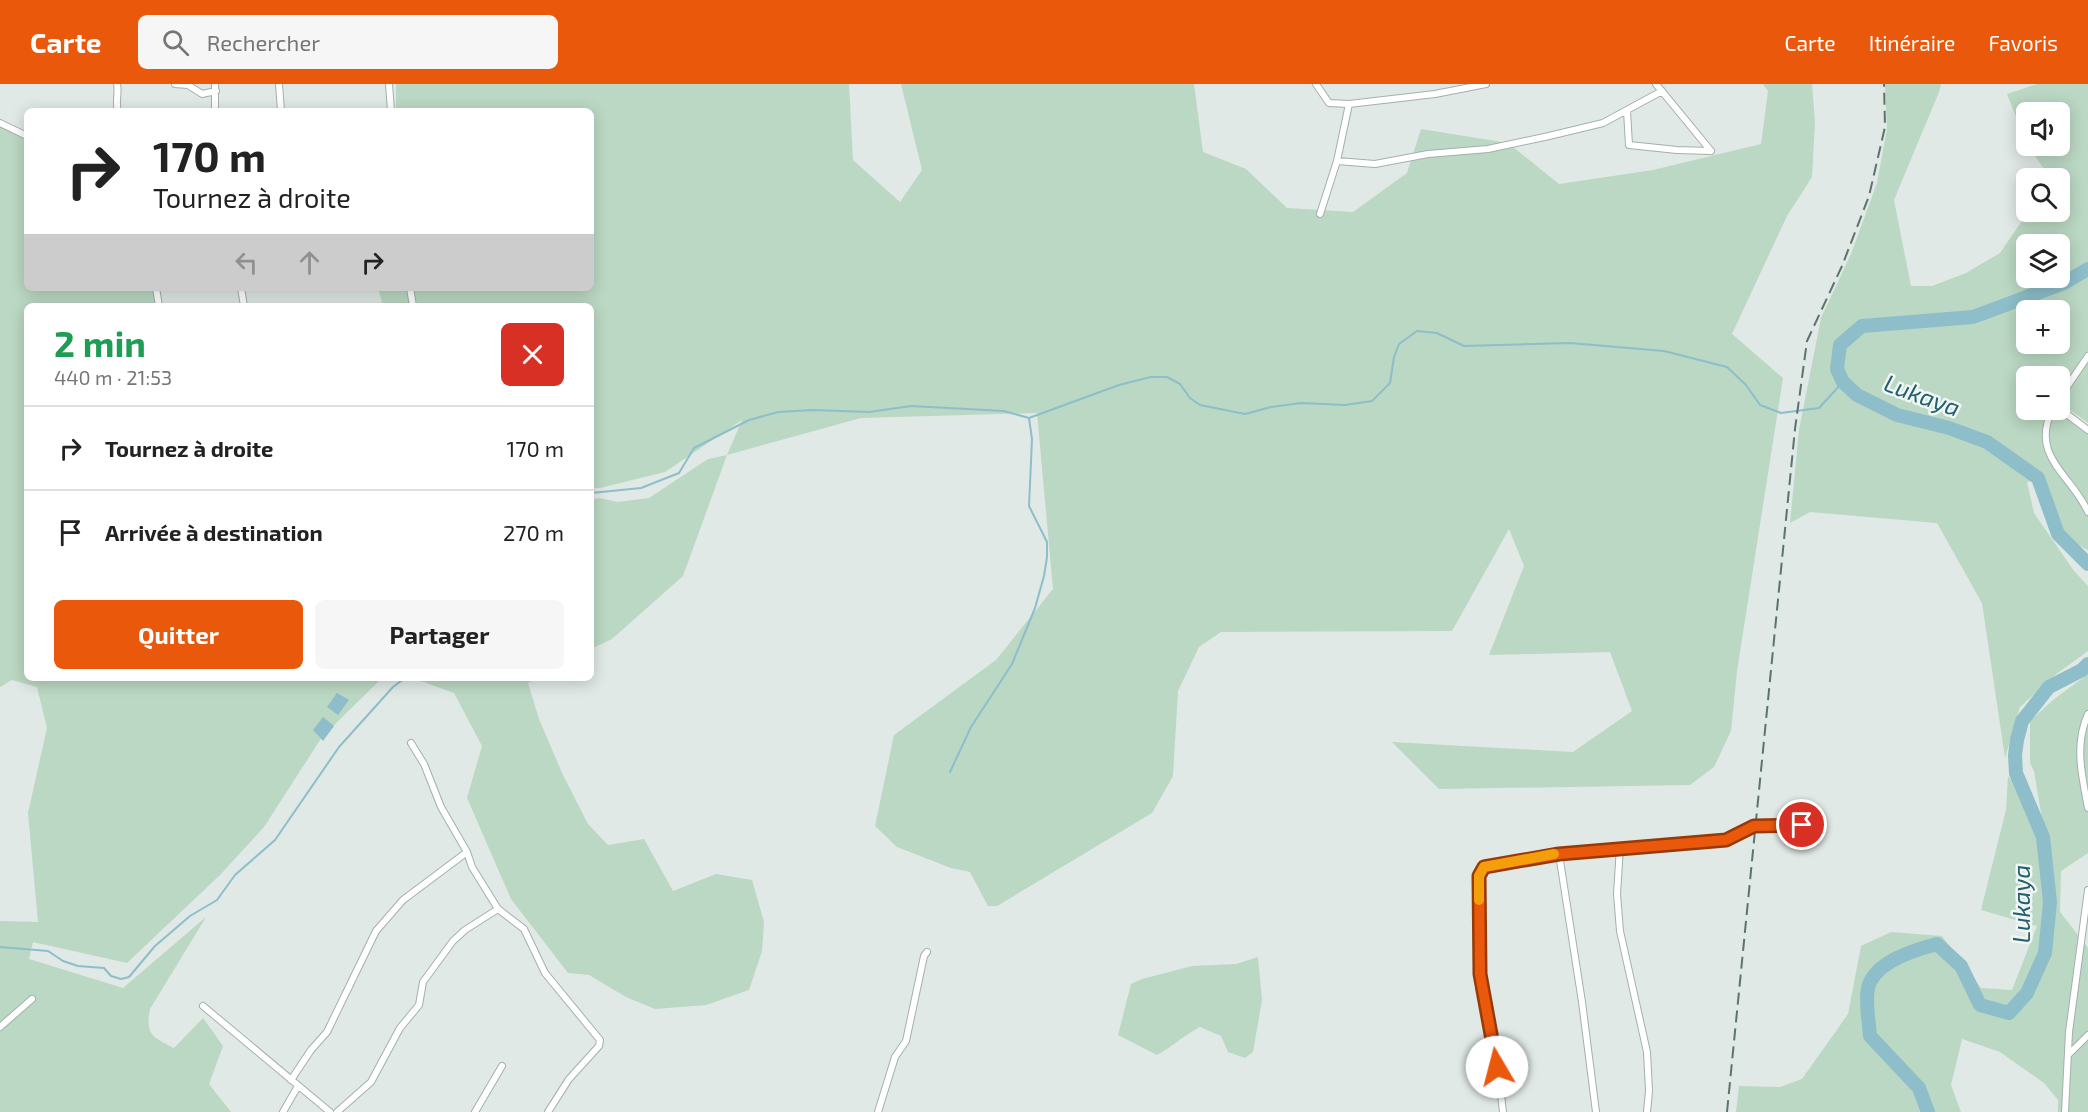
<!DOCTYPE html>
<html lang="fr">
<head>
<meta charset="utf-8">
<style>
	:root { --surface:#fff; --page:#f6f6f6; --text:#222; --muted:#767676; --line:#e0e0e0; --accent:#ea580c }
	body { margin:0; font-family:"Exo 2",sans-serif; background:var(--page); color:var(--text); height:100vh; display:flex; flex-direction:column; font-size:22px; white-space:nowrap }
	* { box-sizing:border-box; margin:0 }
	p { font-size:20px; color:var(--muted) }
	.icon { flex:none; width:33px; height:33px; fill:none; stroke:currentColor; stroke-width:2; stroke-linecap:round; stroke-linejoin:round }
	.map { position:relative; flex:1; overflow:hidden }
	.panel { position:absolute; left:24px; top:219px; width:570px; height:378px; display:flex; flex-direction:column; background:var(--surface); border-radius:9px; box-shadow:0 3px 15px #0003 }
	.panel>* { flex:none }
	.top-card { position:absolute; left:24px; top:24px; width:570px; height:183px; border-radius:9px; box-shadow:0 3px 15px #0003; background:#fff; color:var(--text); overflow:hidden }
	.controls { position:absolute; left:2016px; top:18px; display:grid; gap:12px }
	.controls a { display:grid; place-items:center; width:54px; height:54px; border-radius:9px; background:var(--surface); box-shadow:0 3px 15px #0003; font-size:30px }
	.pin { position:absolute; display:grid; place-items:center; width:51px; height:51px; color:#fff; margin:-26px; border:3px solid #fff; border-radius:50%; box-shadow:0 2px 6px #0007 }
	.me { position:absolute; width:66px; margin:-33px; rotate:352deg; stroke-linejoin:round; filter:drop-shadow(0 0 4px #0008) }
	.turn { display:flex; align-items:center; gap:21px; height:126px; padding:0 30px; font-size:27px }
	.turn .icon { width:78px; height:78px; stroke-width:2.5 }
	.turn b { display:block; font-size:42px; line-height:51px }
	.lanes { display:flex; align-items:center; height:57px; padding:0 30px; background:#0003; justify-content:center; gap:30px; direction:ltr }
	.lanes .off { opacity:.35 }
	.round { display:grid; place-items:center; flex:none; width:63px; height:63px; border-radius:9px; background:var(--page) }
	.head { display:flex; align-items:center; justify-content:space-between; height:102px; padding:0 30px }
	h1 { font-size:36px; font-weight:700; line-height:45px; color:#1e9e55 }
	.button { display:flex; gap:12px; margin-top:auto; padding:12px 30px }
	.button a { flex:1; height:69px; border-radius:9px; background:var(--accent); color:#fff; font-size:24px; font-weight:700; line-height:69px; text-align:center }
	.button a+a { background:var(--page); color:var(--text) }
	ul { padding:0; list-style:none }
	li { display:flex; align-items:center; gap:18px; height:84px; padding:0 30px; border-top:2px solid var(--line) }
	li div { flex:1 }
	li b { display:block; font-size:22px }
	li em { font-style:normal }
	header { display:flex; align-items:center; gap:36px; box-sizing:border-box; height:84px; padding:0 30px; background:var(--accent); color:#fff }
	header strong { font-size:28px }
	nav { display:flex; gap:33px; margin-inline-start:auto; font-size:21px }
	.search { width:420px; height:54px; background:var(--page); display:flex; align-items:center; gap:15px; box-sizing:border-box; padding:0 21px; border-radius:9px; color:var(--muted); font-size:22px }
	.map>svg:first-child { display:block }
	.green { fill:#bbd8c4; fill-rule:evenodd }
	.water { fill:#8dbec9 }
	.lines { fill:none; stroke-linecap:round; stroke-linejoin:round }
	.stream { stroke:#8dbec9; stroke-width:2 }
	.river { stroke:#8dbec9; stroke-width:14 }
	.minor-casing { stroke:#a4b0ac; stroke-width:8 }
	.minor { stroke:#fff; stroke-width:6 }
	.rail { stroke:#5d736e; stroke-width:2; stroke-dasharray:12 6; stroke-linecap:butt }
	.route-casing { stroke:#983908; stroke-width:15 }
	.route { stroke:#ea580c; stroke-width:10 }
	.slow { stroke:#f59e0b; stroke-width:10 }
	.labels { text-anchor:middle; stroke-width:5; stroke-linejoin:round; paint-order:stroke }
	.water-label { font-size:24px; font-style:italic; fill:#235f6d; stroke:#f0f6f3 }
</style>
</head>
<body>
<header>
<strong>Carte</strong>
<div class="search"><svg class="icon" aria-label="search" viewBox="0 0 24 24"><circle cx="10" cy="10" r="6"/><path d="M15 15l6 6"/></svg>Rechercher</div>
<nav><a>Carte</a><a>Itinéraire</a><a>Favoris</a></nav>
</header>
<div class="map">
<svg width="2088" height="1028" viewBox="0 0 2088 1028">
	<rect width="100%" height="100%" fill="#e0e9e5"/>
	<path class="green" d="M396 0H849L853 76 900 118 922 86 901 0H1194L1203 68 1246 85 1287 124 1353 128 1407 89 1421 45 1508 59 1559 100 1653 86 1761 60 1768 7 1763 0H1812L1815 38 1812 93 1787 132 1732 250 1783 294 1737 587 1731 647 1714 683 1690 701 1439 705 1392 658 1573 668 1632 627 1610 568 1489 571 1524 482 1509 445 1452 547 1221 548 1199 563 1178 607 1173 692 1152 729 997 822H988L970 788 951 784 897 763 875 742 894 651 996 576 1053 505 1037 329 861 334 727 371 683 492 612 555 591 565V416L599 414 618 418 649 414 708 375 727 371 742 336 665 388 600 404H591V222H383L378 204H591V27H396Z
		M1885 0H1941L1939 8 1894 116 1911 202H1932L1966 189 2000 169 2028 128H2060V94H2043L2046 88 2028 62H2060V28H2026V58L2007 10 2037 0H2088V339L2073 328 2060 322V292H2026V326H2057L2056 328 2088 349V466L2065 454 2042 393 2027 398 2034 429 2074 487 2088 502V567L2055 591 2020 623 2005 674 1982 519 1937 439 1810 428 1790 439 1799 346 1821 234 1851 170 1877 99 1887 45ZM2026 160H2060V194H2026ZM2026 226H2060V260H2026Z
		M0 39 27 53V204H154L158 222H27V594H382L322 653 264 743 220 791 127 879 33 858 29 875 123 904 206 833 150 925C145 950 152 953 174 964L203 934 223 962 209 1000 231 1028H0V837L38 838 28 729 47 644 37 603 12 596 0 603Z
		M2088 590V769L2061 787 2060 828 2088 864V1028H2058V1016L2044 999 2000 968 1962 955 1951 1001 1961 1028H1736L1739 1002 1780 1003 1802 995 1848 930 1861 862 1891 848 1942 852 1981 904 2012 906 2037 842 1981 826 2006 726 2008 692 2042 735 2034 687 2030 679V637L2053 616Z
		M418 594H536L528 599 539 635 562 689 588 740 608 761 644 755 673 807 716 790 752 796 764 838 762 867 749 906 706 921 655 925 626 913 589 891 568 889 511 815 467 714 482 662 454 609 418 596Z
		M1258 873 1262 916 1253 968 1245 974 1228 968 1221 952 1200 943C1184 951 1172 963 1157 971L1118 951 1131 900 1142 895 1192 882 1236 880Z"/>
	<path class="water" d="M337 609 349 616 338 631 327 623Z
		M323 633 334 642 323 657 313 646Z"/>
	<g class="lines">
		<path class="stream" d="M591 409 641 404 679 389 694 364 749 336 778 328 813 326 869 328 911 322 1004 327 1029 334 1119 301 1151 293H1167L1180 300 1190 314 1200 321 1245 330 1271 323 1301 319 1345 321 1372 317 1390 299 1394 273 1399 260 1417 247 1437 249 1464 262 1570 259 1664 267 1727 283 1746 301 1760 321 1781 329 1819 324 1843 298
			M950 688 971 643 1012 580 1035 524 1044 492 1047 473V458L1029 422 1032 355 1029 334
			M0 863 48 867 63 877 78 882 104 884 111 892 121 895 129 893 155 862 190 832 217 816 235 791 275 756 339 663 393 603 405 594"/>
		<path class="river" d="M2088 185 2064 199 1973 233 1862 242 1840 261 1837 285 1843 298 1857 311 1897 331 1949 344 1987 358 2038 394 2058 450 2088 480
			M1928 1028 1919 1004 1870 952C1869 937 1865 918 1868 904 1874 878 1914 866 1937 860L1961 882 1980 921 2009 929 2027 909 2045 869 2050 818 2043 753 2016 689 2015 671 2017 656 2022 637 2049 603 2082 586 2088 580"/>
		<defs>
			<path id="minor" d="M117 0C119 10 115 18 118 27
				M175 0 188 1 202 10 216 7
				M279 0 281 27
				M389 0 391 27
				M1316 0 1329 19 1349 20 1435 10 1486 0
				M1656 0 1711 67
				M215 27V0
				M1627 27 1629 61 1677 66 1711 67
				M0 39 27 52
				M1337 77 1375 80 1428 70 1488 65 1549 52 1603 39 1662 7
				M1320 130 1337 77 1349 20
				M156 204 159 222
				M241 204 244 222
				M410 204 413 222
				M2060 313 2088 272
				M2060 325 2088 346
				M2052 326C2030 373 2071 390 2088 428
				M2088 630C2074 661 2082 692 2088 724
				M411 659 424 680 441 723 467 768 472 783 498 825 524 845 545 889 600 956 599 962 569 995 548 1028
				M1620 763 1617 810 1620 847 1647 968 1649 1007 1647 1028
				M1559 770 1582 918 1596 1028
				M203 922 330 1028
				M0 943 32 915
				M2069 970 2088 951
				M291 996 311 966 327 948 376 847 403 816 467 768
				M283 1028 298 1002
				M337 1028 371 998 400 944 419 921 423 898 453 857 465 846 498 825
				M475 1028 502 982
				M878 1028 895 973 906 957 924 872 927 868
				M1503 1028 1495 960 1480 890 1479 792 1484 783 1559 770 1726 756 1754 742 1802 741
				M2065 1028 2069 948 2088 806"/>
		</defs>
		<use href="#minor" class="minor-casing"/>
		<use href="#minor" class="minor"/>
		<path class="rail" d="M1727 1028 1795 345 1807 257 1842 182 1869 112 1885 43 1884 0"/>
	</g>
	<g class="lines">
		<defs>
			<path id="route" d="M1497 983 1480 890 1479 792 1484 783 1559 770 1726 756 1754 742 1802 741"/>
		</defs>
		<use href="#route" class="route-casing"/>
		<use href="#route" class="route"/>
		<path class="slow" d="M1479 816V792L1484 783 1554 770"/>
	</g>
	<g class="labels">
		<g class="water-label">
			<text transform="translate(1922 312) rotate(20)" y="8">Lukaya</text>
			<text transform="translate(2022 820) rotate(-90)" y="8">Lukaya</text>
		</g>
	</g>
</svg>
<div class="controls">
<a><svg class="icon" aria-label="sound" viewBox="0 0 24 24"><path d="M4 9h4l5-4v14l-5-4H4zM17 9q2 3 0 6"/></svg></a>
<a><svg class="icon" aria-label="search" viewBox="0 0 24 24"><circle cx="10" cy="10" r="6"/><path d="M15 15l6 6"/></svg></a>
<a><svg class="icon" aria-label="layers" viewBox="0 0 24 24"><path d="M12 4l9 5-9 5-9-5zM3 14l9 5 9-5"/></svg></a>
<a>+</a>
<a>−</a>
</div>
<div class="pin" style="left:1802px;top:741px;background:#d93025"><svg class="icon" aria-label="arrive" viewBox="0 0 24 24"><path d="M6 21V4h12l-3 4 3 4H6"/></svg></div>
<svg class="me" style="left:1497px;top:983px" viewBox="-20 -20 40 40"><circle r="19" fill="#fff"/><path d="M0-13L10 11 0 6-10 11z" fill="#ea580c"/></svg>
<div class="top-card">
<div class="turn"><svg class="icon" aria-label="right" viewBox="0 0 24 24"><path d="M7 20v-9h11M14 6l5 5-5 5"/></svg><div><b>170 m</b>Tournez à droite</div></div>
<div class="lanes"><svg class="icon off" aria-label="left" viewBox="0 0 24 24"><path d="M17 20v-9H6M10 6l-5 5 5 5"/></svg><svg class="icon off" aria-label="ahead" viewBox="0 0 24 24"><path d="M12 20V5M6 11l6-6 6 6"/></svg><svg class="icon" aria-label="right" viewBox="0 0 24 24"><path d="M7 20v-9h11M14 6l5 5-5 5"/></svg></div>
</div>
<section class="panel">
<div class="head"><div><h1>2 min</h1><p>440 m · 21:53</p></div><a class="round" style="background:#d93025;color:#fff"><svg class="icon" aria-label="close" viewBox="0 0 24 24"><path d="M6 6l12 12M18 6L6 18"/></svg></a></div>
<ul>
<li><svg class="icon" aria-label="right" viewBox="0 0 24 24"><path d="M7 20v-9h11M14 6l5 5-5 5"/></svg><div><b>Tournez à droite</b></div><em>170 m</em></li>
<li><svg class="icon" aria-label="arrive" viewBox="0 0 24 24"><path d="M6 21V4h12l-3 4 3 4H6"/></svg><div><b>Arrivée à destination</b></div><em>270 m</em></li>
</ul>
<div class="button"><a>Quitter</a><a>Partager</a></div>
</section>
</div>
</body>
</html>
